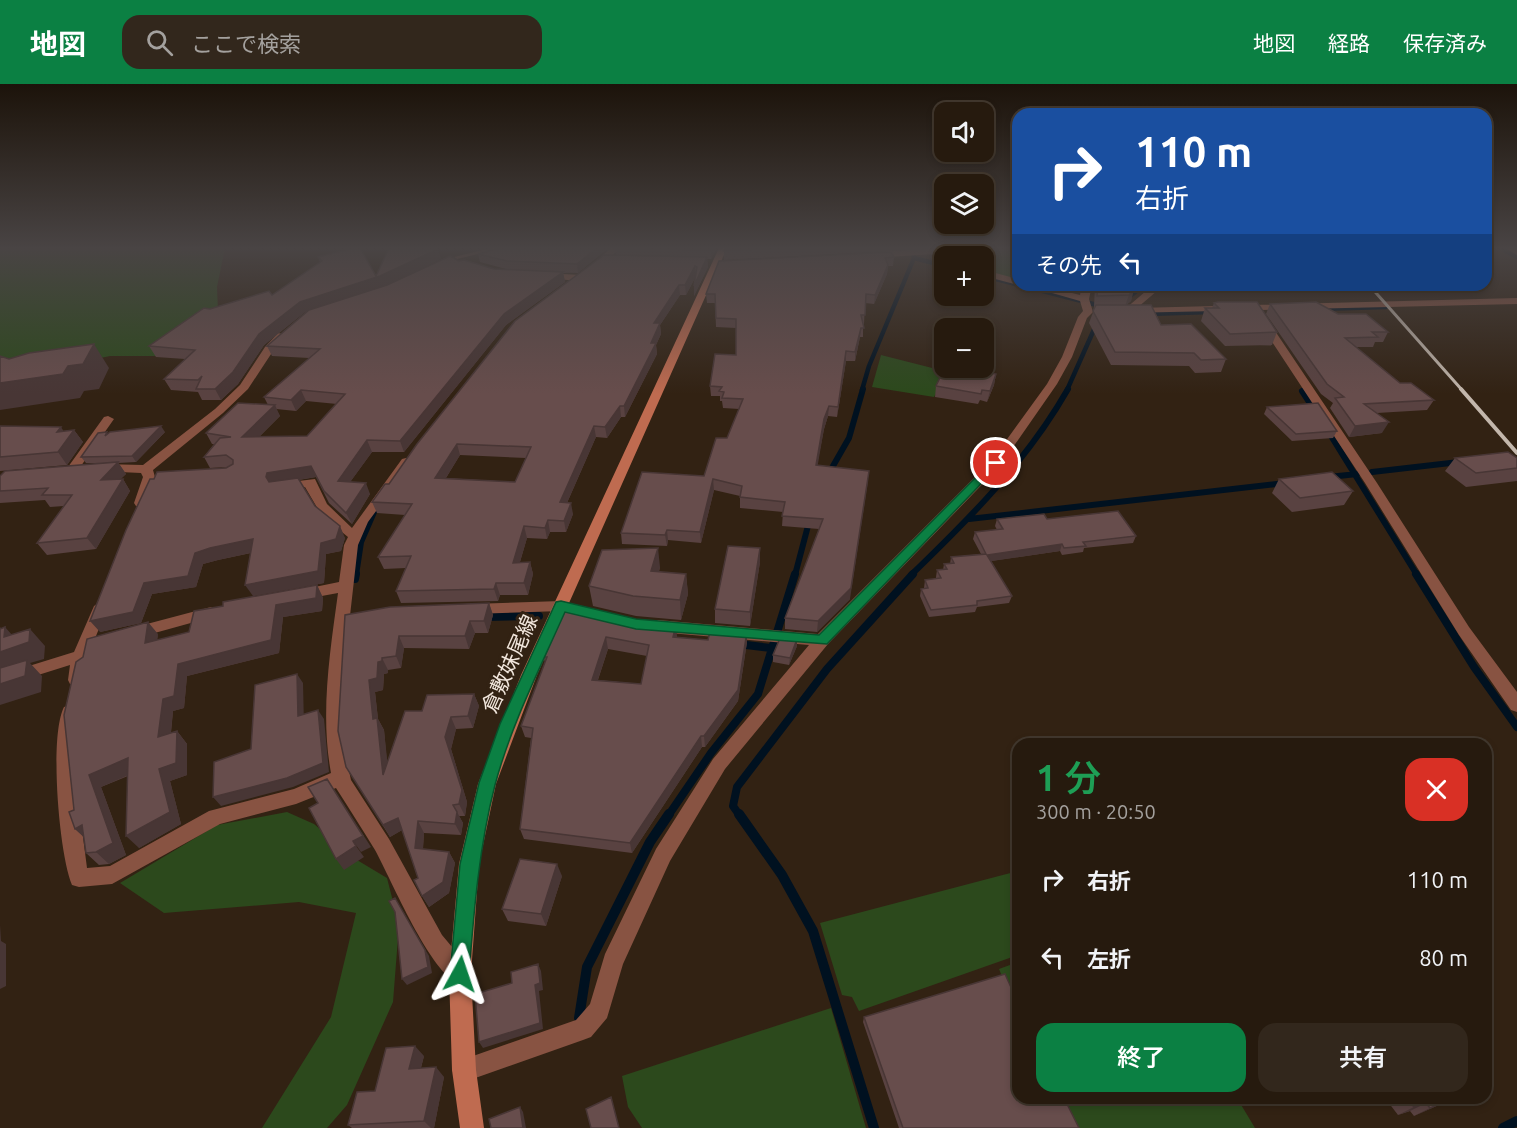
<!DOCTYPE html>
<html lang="ja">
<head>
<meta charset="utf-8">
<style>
	:root { --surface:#261a0e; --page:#32271c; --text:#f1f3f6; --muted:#a4a19e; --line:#42382e; --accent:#0b8043 }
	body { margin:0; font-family:Ubuntu,"Noto Sans JP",sans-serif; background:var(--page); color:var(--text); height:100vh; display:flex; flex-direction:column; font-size:22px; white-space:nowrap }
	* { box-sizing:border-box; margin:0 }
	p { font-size:20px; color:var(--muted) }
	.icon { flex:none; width:33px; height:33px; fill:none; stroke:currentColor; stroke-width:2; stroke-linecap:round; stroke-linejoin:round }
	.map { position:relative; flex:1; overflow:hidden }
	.details { position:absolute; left:1012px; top:654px; width:480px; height:366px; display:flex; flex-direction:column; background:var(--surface); border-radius:18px; box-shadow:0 3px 9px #0003,0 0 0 2px var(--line) }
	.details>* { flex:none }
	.banner { position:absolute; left:1012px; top:24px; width:480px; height:183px; border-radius:18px; box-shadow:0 3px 9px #0003,0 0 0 2px var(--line); background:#1a4fa0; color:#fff; overflow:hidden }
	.tools { position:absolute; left:934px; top:18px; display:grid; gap:12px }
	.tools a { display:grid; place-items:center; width:60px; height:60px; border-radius:12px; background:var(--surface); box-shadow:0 3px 9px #0003,0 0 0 2px var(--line); font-size:30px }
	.pin { position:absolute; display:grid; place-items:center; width:51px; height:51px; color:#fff; margin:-26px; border:3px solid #fff; border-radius:50%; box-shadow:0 2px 6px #0007 }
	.me { position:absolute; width:66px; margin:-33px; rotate:5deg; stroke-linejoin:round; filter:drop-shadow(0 0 4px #0008) }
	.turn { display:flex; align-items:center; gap:21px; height:126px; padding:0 24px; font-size:27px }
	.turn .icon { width:78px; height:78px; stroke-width:2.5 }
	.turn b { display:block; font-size:42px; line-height:51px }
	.then { display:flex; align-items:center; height:57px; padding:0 24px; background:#0003; gap:12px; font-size:22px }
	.round { display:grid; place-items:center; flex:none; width:63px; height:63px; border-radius:18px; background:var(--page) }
	.head { display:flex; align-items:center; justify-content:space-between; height:102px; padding:0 24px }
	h1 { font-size:36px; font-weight:600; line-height:45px; color:#1e9e55 }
	.primary-button { display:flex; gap:12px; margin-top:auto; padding:12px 24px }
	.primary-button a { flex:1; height:69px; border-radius:18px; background:var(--accent); color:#fff; font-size:24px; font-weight:600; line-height:69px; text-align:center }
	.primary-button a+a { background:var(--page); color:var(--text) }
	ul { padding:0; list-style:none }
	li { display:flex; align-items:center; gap:18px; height:78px; padding:0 24px }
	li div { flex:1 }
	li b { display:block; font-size:22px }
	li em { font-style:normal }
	header { display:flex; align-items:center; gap:36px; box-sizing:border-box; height:84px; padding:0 30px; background:var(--accent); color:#fff }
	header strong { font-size:28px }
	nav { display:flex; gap:33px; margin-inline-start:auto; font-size:21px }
	.search { width:420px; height:54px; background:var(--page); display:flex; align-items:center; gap:15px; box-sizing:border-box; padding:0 21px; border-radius:18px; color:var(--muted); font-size:22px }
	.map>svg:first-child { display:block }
	.green { fill:#2c491c }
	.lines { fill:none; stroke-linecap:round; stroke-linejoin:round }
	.stream-far3 { stroke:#001120; stroke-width:4.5 }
	.stream-far2 { stroke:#001120; stroke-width:6 }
	.stream-far1 { stroke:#001120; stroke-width:8 }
	.stream { stroke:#001120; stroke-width:10 }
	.lane { fill:#885342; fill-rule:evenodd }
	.street { fill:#885342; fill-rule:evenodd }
	.secondary { fill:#bf6b50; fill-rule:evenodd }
	.rail-far1 { stroke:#c3b7ac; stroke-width:3 }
	.rail { stroke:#c3b7ac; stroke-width:4 }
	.wall { fill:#594241; fill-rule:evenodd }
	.shaded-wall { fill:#483635 }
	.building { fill:#674d4c; stroke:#483635; stroke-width:1.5; fill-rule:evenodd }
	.route { fill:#0b8043; stroke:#07532c; stroke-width:1.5 }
	.labels { text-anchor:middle; stroke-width:6; stroke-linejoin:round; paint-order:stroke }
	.street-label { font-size:21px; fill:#f2e7dd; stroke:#322213 }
</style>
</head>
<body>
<header>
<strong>地図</strong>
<div class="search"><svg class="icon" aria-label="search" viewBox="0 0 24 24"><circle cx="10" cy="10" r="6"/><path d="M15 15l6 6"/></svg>ここで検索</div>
<nav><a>地図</a><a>経路</a><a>保存済み</a></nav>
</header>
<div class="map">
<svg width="1517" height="1044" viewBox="0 0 1517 1044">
	<rect width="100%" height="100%" fill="#322213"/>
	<path class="green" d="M0 164H225L217 203 218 227C180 237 177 239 158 272H110L0 295Z
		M1018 164V166L1011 165 1018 168V196L984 187V172H945V177L931 170Z
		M881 271 948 288 934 313 872 303Z
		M287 728 314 740 357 776 387 794 399 841 393 918 347 1021 327 1044H262L331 933 356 829 299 818 164 829 120 799 217 741Z
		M1018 787V871L859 927 852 913 842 911 820 839Z
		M1018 878V931L999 885Z
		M831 924 866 1044H642L628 1023 622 992Z
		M1054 1014H1237L1255 1044H1067Z"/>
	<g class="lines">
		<path class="stream-far3" d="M1500 164 1517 173
			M914 174 945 182
			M984 192 1101 222
			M1126 215 1145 201
			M1319 225 1386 223
			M1147 230 1211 228
			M862 306 869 282 914 174 912 164
			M1067 306 1096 241"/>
		<path class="stream-far2" d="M1302 307 1315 327
			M1328 347 1417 491
			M1372 388 1459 378
			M829 389 849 354 863 305
			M1329 393 1357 390
			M969 435 1285 399
			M356 491 361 458 374 428
			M795 491 809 438
			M911 491C970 434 1027 377 1068 305"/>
		<path class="stream-far1" d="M1416 490 1474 583 1517 643
			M355 495 356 490
			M486 533 539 532
			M738 560 771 564
			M668 732 711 669 758 610 795 490
			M740 732 733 722 737 703 827 585 913 490"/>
		<path class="stream" d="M739 730 782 791 813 847 874 1044
			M579 934 587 883 650 758 669 730
			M1503 1044 1517 1037"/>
		<path class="lane" d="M491 164H503L457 175 454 173Z"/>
		<path class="street" d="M611 164H620L597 186H591V182Z
			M942 164H983L979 167 873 174 869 171 873 168Z
			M1505 164 1517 165V171Z
			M984 186 1018 195V201L984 192Z
			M545 189 581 191 586 194 581 197 542 194 540 192Z
			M1024 201H1040L1080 211 1082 201H1092L1089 215 1093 228 1087 234 1072 273 1057 300 1000 382 828 560 725 685 670 777 623 880 607 934 591 953 583 956 464 998 456 994 452 986 456 978 576 936 590 920 605 870 656 765 713 675 809 561 658 548 653 546 650 542 653 538 658 536 818 550 992 376 1047 300 1062 273 1078 233 1083 227 1080 217Z
			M1153 201H1164L1137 224 1517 214V220L1125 229V225Z
			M1261 236 1269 238 1377 399 1469 543 1517 608V628L1511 626 1459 551 1365 399 1259 238Z
			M278 249 287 251 273 267 248 305 223 329 153 386 155 393 146 422H136L134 419 143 393 141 389 98 387 96 384 102 380 143 381 215 325 240 301 265 263Z
			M108 332 114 335 76 389H68V383L104 333Z
			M406 374 412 378 368 438 358 461 346 567 343 659 351 696 389 755 442 851 468 882 471 890 468 898 460 901C430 889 392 797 375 766 362 745 349 724 336 704L296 720 220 740 112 800 79 803 72 801C59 770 49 652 64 623L70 621 76 623 78 628 75 691 87 784 110 782 209 727 294 705 331 689C320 630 330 568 338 509L300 516 293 511 300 506 339 498 344 461 348 453 322 432 305 403 282 407 276 403 282 399 315 395 327 420 352 444 402 375Z
			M101 517 108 522 88 572 82 600H70L68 596 70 581 0 603V591L74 568 94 522Z
			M561 517 607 528 610 532 602 537 561 527 472 530 464 525 472 520Z
			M211 523 219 528 216 532 133 555 128 553 125 549 128 545Z"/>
		<path class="secondary" d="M719 164H727L537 591 496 700 479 780 471 890 476 986 484 1044H460L452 986 449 890 459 780 478 700 521 591Z"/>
		<path class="rail-far1" d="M1369 201 1462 306"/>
		<path class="rail" d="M1461 305 1517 369"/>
	</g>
	<path class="wall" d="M608 164 578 189 548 188H563L565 198 506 241 404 368H372L350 398 370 410 352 440 329 419 316 393 299 396 315 422 345 454 341 467 326 470 324 499 253 512 251 469 218 476 203 480 196 503 152 510 141 539 100 548 154 395 227 383 210 384 204 373 214 360H212L206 349 268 321 264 313 309 274 272 272 267 262 307 227 305 228 264 261 238 300 221 316H202L198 308 171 306 164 295 185 275 156 273 149 262 210 225 272 211 320 178 318 173 376 192 441 175 385 202 459 177 494 185H506L480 178 478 170ZM306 317 337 320 307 352 259 353 280 332 276 325 296 327Z
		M615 164H717L711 175H707L708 183 694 212V202L696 192 686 211H680L660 241 661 250 656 261 657 270 625 333H621L607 354 596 353 567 419 573 430 566 448H550L547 455 527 454 520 478H530L533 490 528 511H500L498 517 401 519 396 507 406 484 384 485 378 473 405 431 377 429 372 418 616 171ZM460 371 526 374 515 398 446 394Z
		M726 164H943L724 176V167Z
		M894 173 893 182H888L887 190 874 220 865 219 864 240H863V253H860L855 277H846L837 333 828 332 824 345 817 381 850 515 817 548 785 545V534L819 445 782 442 783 428 740 424V412L714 406 701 459 668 456 667 462 622 460 621 449 704 392 727 354 739 325 723 324 722 317H720V312H711L710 302 736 271V244L716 243 715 219H707L706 210 719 177Z
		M1095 201H1134L1131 217 1126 221 1161 241 1226 275 1221 288 1195 289 1189 282 1111 281 1089 239 1095 223H1094Z
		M1214 219 1277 248 1272 261 1225 262 1201 237 1205 224H1212Z
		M1270 220 1338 230 1388 248 1383 258H1375L1373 263H1356L1400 299 1434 316 1427 326 1377 329 1382 349 1349 353 1330 324 1333 319 1321 310 1266 230Z
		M970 289 996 290 994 301 987 318 980 316 978 320 935 313 936 302Z
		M1267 323 1337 347 1333 354 1292 357 1264 330Z
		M0 342 63 347 74 346 83 358 67 381 0 387Z
		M165 348 136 378 118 379 126 390 120 395H123L130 407 96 465 47 471 37 459 64 422 50 423 45 416 0 419V392L114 379H86L81 373 108 350Z
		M1455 374H1517V397L1466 403 1445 387Z
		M1279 395 1353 407 1344 421 1292 428 1272 409Z
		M997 435H1047L1136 452 1133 459 1084 464 1083 468 1062 471 1060 467 991 477 1012 512 1009 519 977 523 975 528 929 533 920 512 921 505 924 504 925 496 936 495V493L937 486H943L944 480H950L951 473 981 470 973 455 975 448 997 446 995 442Z
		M760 478 750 542 715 539V525Z
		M660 483 659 488 686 490 688 510 681 536 636 532 593 522 589 502Z
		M317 501 323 514 322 527 283 533 279 569 187 592 184 624 173 627 171 649 177 647 187 660V691L170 697 181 740 139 764 128 692 101 703 126 771 109 780 99 781 86 769 84 753 75 745 74 726 158 550 157 556 189 548 223 522Z
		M489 519 493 531 488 549H475L469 565 404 564 401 584 388 586V589L384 590 383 606 375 608 378 635 384 646 387 679 422 627 474 610 479 622 473 644 456 645 451 665 467 718 465 732H459L463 739 461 751 424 749 423 765 449 768 455 779 449 809 429 823 422 812 418 794 402 746 390 753 346 683 345 531Z
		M583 531 677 552V553L708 556 747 558 738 617 705 663H702L632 769 524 755 520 745 531 654 525 653 521 642 545 578 543 573ZM608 565 647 572 641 600 598 596Z
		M797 562 789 581 773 578V571Z
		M562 792 546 842 508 837 502 825Z
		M864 933 1079 1044H899L863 938Z
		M424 972 421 984 444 993 434 1044H352L348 1041 375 1007Z
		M1385 1014H1445L1447 1017 1414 1032 1410 1027 1398 1031Z"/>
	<path class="shaded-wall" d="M597 164H608L578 189 577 180Z
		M712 164H717L711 175V167Z
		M438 165 441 175 383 203 305 228 264 261 238 300 221 316 215 305 259 250 300 218 380 192Z
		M707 173 708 183 694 212V202Z
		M888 181 887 190 874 220 875 211Z
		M695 182 696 192 686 211 685 201Z
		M563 188 565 198 506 241 404 368 400 357 504 230Z
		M679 201 680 211 660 241 661 250 656 261 657 270 625 333 624 322 651 259 654 239Z
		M1134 206 1131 217 1125 222 1129 211Z
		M861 244 860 253 855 277V268Z
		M94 260 109 284 99 305 84 307 80 314 0 326V299L68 282Z
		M846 267V277L837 333 838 323Z
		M996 290 994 301 987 318 990 307Z
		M301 306 306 317 296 327 291 316Z
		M275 321 280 332 248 364 242 353Z
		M620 322 621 333 607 354 605 343Z
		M829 322 828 332 824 345 816 391V381L824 335Z
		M1389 338 1382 349 1349 353 1355 342Z
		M161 342 165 348 136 378 132 372Z
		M594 342 596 353 562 430 560 418Z
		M61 343 68 354 74 346 83 358 67 381 58 368 57 348Z
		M367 356 372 368 343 408 338 397Z
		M457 360 460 371 439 405 435 394Z
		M118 378 126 390 109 407 101 396Z
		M311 382 316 393 273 400 272 405 266 393 267 389Z
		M123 395 130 407 96 465 87 454Z
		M713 395 714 406 701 459 700 448Z
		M868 397 850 515 817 548 818 537Z
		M366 399 370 410 352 440 346 429Z
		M571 419 573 430 566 448 564 437Z
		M548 436 550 448 547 455 545 444Z
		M340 442 345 454 341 467 326 470 324 499 253 512 245 501 321 459Z
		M524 442 527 454 516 491 513 479Z
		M667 446 668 456 667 462 665 451Z
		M253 455 260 467 218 476 203 480 196 503 152 510 141 539 100 548 90 537 144 499 195 469 210 464Z
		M1062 460 1060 467 985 478 987 471Z
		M658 464 660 483 653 507 651 487Z
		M760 464V478L750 542V528Z
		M530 478 533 490 528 511 524 499Z
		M686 490 688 510 681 536 680 516Z
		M496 499 500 511 498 517 494 505Z
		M317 501 323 514 322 527 283 533 279 569 187 592 184 624 173 627 169 666 158 653 163 615 178 580 276 521Z
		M489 519 493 531 488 549 484 537Z
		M470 537 475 549 469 565 465 552Z
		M148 538 158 550 155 572 145 559Z
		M676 541 677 552 674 564 673 553Z
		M0 543 5 548V543L20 560 30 545 45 562 44 575 30 579 42 592 41 608 0 621Z
		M747 547V558L738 617 705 663 704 652Z
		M399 552 404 564 401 584 396 572Z
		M606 553 608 565 594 607 592 596Z
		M797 555V562L789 581 790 574Z
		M382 574 388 586V589L384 590 383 606 375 608 378 635 384 646 390 703 383 691 373 635 369 596 378 578Z
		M297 590 303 599 304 642 298 632Z
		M474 610 479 622 473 644 468 632Z
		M318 626 324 635 329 688 293 703 221 722 213 713Z
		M451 633 456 645 451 665 467 718 465 732 459 720 445 653Z
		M177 647 187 660V691L170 697 181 740 139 764 126 752Z
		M701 652 702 663 632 769 630 759Z
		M128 674 140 686 101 703 126 771 109 780 96 768 89 691Z
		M327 695 371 763 361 768 353 757Z
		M457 728 463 739 461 751 455 740Z
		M398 734 404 745 390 753 383 741Z
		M418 737 424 749 422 775 415 764Z
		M82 741 88 757 75 745Z
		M356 762 364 773 344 786 336 775Z
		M449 768 455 779 449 809 429 823 422 812Z
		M557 780 562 792 546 842 541 830Z
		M395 814 429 872 432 889 407 901 402 895Z
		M0 841 1 857 6 860V902L0 905Z
		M538 880 541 887 543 906 539 907 543 945 483 964 479 958 535 901Z
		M415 962 424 972 418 994 409 985Z
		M436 983 444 993 434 1044H431L424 1037Z
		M1447 1017 1430 1025 1414 1032 1430 1024Z
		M1426 1019 1410 1027 1398 1031 1414 1023Z
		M520 1023 523 1028 526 1044H523Z"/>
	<path class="building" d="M353 164H360L376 192 389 164H437L438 165 380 192 300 218 259 250 233 288 215 305H196L202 292 198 296 164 295 195 266 149 262 204 224 210 225 269 207 272 211 322 177 318 173Z
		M500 164H597L577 180 507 177 478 170Z
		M645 164H712L711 167Z
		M726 164H786L724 167Z
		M891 168 894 173 885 174 888 181 875 211 866 210 865 231H861L864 244H861L855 268 846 267 838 323 829 322 824 335 816 381 869 387 851 504 818 537 785 534 823 435 782 432 785 418 740 413 742 402 713 395 700 448 667 446 665 451 621 449 642 388 704 392 716 354H727L743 315 722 314 724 308 719 307 722 303 710 302 715 270 736 271V235L716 234 715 210H706L719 177Z
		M604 171 707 173 694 202 697 183 695 182 685 201H679L654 239H660L651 259H656L624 322H620L605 343 594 342 560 418 571 419 564 437 548 436 545 444 524 442 513 479 530 478 524 499H496L494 505 396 507 411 472 378 473 412 420 372 418 385 400H389L417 360 515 237ZM457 360 531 363 515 398 435 394Z
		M450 172 459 177 464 176 494 185 563 188 504 230 400 357 367 356 338 397 366 399 346 429 324 407 311 382 267 389 266 393 269 398 298 394 315 422 340 442 336 455 321 459 318 487 245 501 253 455 210 464 195 469 188 492 144 499 133 528 90 537 126 446 150 395H154L157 388 226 384 233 380V376L226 371 204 373 220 354 231 353 206 349 238 319 275 321 242 353 307 352 345 310 301 306 291 316 264 313 320 265 267 262 309 226 387 201Z
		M1098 201H1134V206L1129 211 1097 212Z
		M1218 218H1257L1277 248 1230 250 1205 224H1219L1214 219Z
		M1316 218 1338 230H1366L1388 248H1372L1378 253 1345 254 1400 299H1411L1434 316 1364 320 1389 338 1355 342 1335 314 1344 313 1327 300 1270 220Z
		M1096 221H1151L1161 241 1191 240 1226 275 1201 276 1194 269 1115 268 1093 227Z
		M94 260 83 280 68 282 63 290 0 299V272L9 275 29 269Z
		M944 285 970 289 972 286 996 290 990 307 982 306 981 310 936 302Z
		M1318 319 1337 347 1296 350 1267 323Z
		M0 342 61 343 57 348 74 346 58 368 0 373Z
		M161 342 132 372 81 373 98 349 107 348 105 352 110 348Z
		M1508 368 1517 374V384L1476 389 1455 374Z
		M118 378 101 396 123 395 87 454 37 459 72 411H42L48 404 0 407V392L5 387Z
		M1332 388 1353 407 1300 414 1279 395Z
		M1118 427 1136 452 1083 458 1086 462 1064 464 1062 460 987 471 1012 512 977 517V521L931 526 921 505 928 504 925 496 941 494 937 486 947 485 944 480 954 479 951 473 986 470 975 448 1003 445 997 435 1044 430 1047 435Z
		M728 462 760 464 750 528 715 525Z
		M658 464 651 487 686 490 680 516 633 512 589 502 602 466Z
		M317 501 316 514 276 521 271 556 178 580 174 612 163 615 158 653 177 647 176 679 159 685 170 728 126 752 128 674 89 691 113 759 96 768 86 769 82 741 75 745 69 728 74 726 64 631 76 578 83 573 87 555 148 538 145 559 189 548 194 527 223 522V518Z
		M489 519 484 537H470L465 552H399L396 572 382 574V577L378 578 377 594 369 596 373 635 377 634 383 691 405 627H422L427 611 474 610 468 632 451 633 445 653 462 706 459 720 453 721 457 728 455 740 418 737 415 764 449 768 443 798 422 812 414 796 418 794 398 734 383 741 346 683 338 647 345 531 390 523Z
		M564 525 583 531 585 525 634 537 676 541 673 553 708 556 711 543 747 547 738 606 704 652H701L630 759 520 745 533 644 521 642 547 573H543ZM606 553 649 561 641 600 592 596Z
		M5 543 4 553 30 545 29 558 0 568V545Z
		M780 554 797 555 790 574 773 571Z
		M27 576 25 592 0 600V584Z
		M297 590 298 632 318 626 323 679 287 694 213 713 214 678 251 665 255 601Z
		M327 695 363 752 353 757 356 762 336 775 309 724 318 719 308 703Z
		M520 775 557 780 541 830 502 825Z
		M395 814 425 866 428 883 402 895 395 828 389 817Z
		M538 880 540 899 535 901 540 939 479 958 475 910 512 899 511 888Z
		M1005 890 1018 919V1014H1064L1079 1044H903L864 933Z
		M415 962 409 985 436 983 424 1037 348 1041 357 1008 375 1007 386 964Z
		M611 1013 619 1044H591L586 1025Z
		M1407 1014H1445L1447 1017 1430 1024 1426 1019 1414 1023Z
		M520 1023 523 1044H491L489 1035Z"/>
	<linearGradient id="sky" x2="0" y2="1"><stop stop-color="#1c130a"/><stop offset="0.53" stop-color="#494444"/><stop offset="1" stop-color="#494444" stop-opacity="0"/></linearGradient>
	<rect width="1517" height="310" fill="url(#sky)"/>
	<path class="route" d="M992 377 1001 379 827 560 636 545 565 528C540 584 511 641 495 701 479 763 474 826 469 890L467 897 460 900 453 897 450 890 460 780 479 699 500 640 556 518 561 517 636 535 819 551Z"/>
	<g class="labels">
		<g class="street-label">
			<text transform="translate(510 580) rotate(-66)" y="7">倉敷妹尾線</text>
		</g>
	</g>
</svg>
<div class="tools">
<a><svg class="icon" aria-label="sound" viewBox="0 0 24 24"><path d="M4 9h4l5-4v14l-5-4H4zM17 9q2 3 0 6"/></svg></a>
<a><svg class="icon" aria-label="layers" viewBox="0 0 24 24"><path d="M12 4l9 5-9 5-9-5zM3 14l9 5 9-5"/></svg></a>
<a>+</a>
<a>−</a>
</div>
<div class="pin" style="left:996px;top:379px;background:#d93025"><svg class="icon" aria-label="arrive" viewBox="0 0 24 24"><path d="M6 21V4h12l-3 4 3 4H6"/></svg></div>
<svg class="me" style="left:460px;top:890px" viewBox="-20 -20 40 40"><path d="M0-17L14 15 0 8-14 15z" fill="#0b8043" stroke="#fff" stroke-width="4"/></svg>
<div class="banner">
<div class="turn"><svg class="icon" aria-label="right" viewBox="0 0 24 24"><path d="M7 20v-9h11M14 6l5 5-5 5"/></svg><div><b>110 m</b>右折</div></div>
<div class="then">その先<svg class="icon" aria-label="left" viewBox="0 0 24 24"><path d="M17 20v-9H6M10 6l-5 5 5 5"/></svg></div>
</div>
<section class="details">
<div class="head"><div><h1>1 分</h1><p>300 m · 20:50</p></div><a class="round" style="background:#d93025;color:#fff"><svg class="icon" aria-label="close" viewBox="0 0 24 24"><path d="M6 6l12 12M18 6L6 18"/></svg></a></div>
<ul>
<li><svg class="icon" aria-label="right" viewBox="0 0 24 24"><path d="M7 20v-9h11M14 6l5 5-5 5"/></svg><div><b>右折</b></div><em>110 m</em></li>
<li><svg class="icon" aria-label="left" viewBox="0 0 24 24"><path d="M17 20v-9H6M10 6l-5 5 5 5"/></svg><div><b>左折</b></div><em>80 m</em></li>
</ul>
<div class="primary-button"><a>終了</a><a>共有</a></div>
</section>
</div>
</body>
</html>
